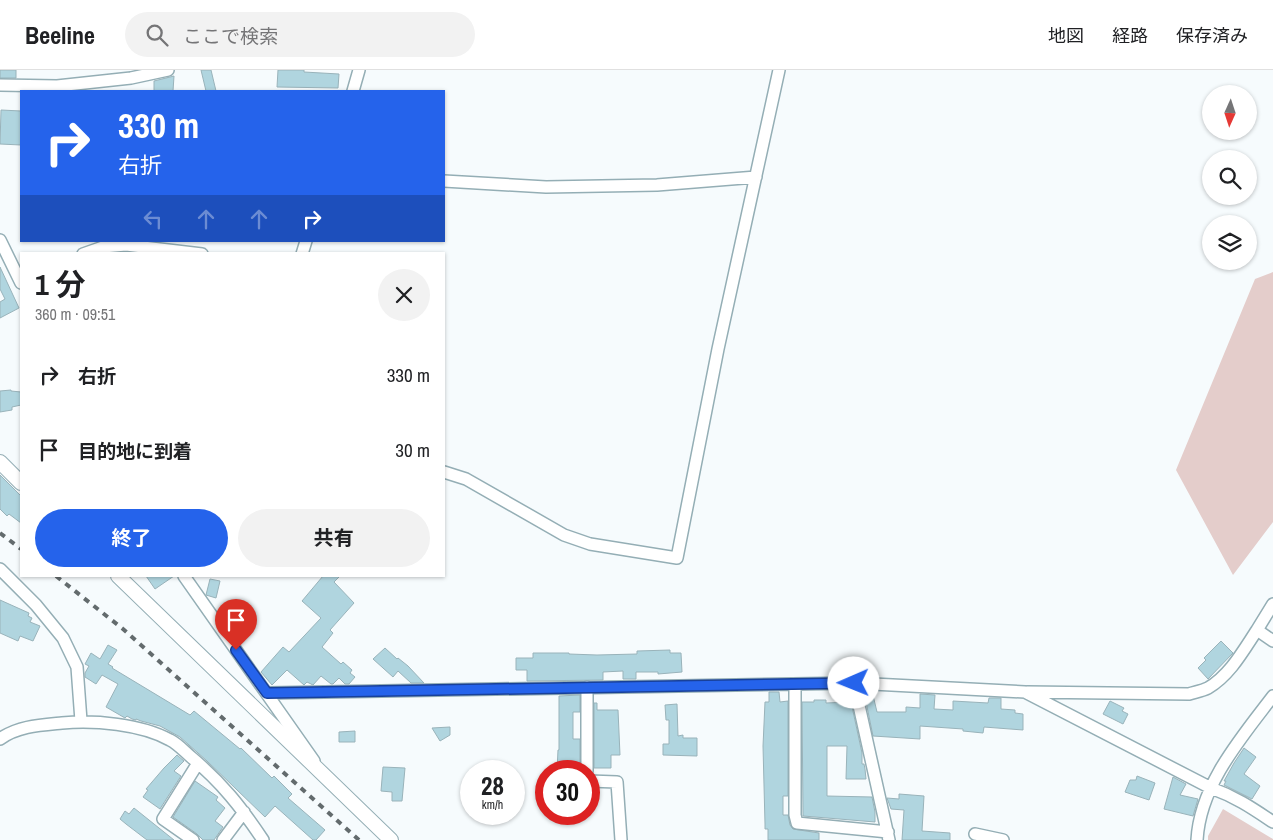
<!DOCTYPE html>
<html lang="ja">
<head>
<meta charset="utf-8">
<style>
	:root { --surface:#fff; --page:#f2f2f2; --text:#202124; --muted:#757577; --line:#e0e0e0; --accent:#2563eb }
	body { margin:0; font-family:"Archivo Narrow","Noto Sans JP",sans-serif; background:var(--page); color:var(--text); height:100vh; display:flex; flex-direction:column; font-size:19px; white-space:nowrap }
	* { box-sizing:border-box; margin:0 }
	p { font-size:16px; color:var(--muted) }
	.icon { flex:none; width:28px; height:28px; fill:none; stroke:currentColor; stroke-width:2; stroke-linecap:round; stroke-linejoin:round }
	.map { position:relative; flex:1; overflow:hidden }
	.details { position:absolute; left:20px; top:182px; width:425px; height:325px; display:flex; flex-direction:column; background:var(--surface); border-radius:0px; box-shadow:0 1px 4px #0004 }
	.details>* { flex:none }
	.hud { position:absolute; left:20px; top:20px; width:425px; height:152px; border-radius:0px; box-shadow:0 1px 4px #0004; background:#2563eb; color:#fff; overflow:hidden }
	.needle { width:32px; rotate:183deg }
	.controls { position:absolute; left:1202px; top:15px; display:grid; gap:10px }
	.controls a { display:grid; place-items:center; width:55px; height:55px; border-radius:50%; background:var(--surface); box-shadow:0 1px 4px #0004; font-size:25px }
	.speed { position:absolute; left:460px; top:690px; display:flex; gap:10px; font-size:25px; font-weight:700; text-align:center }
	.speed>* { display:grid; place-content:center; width:65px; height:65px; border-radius:50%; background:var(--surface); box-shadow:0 1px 4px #0004; line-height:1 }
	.speed small { font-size:12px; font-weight:400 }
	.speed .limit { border:8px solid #d22; background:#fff; color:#111 }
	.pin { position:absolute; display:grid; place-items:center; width:42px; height:42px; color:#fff; margin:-51px -21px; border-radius:50% 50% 50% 0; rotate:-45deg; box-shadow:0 0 5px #0007 }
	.pin .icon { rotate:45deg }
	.me { position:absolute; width:55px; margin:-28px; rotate:269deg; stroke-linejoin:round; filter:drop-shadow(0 0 4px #0008) }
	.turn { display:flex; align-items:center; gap:18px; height:105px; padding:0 15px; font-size:22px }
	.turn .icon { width:65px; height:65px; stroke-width:2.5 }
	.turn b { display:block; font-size:35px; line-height:42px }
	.lanes { display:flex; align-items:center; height:48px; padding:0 15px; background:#0003; justify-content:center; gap:25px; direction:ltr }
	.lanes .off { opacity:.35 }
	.round { display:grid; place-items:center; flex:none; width:52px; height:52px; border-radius:26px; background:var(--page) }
	.summary { display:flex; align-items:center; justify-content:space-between; height:85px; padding:0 15px }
	h1 { font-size:30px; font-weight:700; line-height:38px }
	.button { display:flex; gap:10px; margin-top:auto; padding:10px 15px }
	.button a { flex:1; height:58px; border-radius:30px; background:var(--accent); color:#fff; font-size:20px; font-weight:700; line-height:58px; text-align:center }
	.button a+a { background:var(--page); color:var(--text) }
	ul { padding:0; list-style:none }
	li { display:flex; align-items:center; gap:15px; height:75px; padding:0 15px }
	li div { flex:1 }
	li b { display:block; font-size:19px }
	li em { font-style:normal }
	header { display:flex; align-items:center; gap:30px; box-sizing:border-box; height:70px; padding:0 25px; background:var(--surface); border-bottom:1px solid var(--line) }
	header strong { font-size:24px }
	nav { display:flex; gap:28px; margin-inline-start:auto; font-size:18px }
	.search { width:350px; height:45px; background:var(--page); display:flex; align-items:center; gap:12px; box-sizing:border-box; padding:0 18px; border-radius:28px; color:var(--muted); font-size:19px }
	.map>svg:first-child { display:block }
	.green { fill:#e4cdcb }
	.building { fill:#b0d5df; stroke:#99b3ba }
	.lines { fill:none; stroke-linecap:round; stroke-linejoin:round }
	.minor-casing { stroke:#94aeb5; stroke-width:14 }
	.tertiary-casing { stroke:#94aeb5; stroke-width:16 }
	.minor { stroke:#fff; stroke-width:11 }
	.tertiary { stroke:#fff; stroke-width:14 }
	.rail { stroke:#636b6d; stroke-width:4; stroke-dasharray:6 6; stroke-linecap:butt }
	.route-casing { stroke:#184099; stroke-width:12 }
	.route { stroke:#2563eb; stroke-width:9 }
</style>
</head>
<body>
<header>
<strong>Beeline</strong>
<div class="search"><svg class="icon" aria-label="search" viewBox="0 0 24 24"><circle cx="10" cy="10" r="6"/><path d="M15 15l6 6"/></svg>ここで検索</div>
<nav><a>地図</a><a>経路</a><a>保存済み</a></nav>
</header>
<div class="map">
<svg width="1273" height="770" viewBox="0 0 1273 770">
	<rect width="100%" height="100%" fill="#f6fbfd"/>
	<path class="green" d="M1273 202V452L1233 505 1176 400 1255 209Z
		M1223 739 1273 769V770H1208V766Z"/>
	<path class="building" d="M0 0H16V8H0Z
		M201 0H211L216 21H206Z
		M278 0H304V2L339 4 338 18 277 17Z
		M174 6 173 21H154V11Z
		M1 40 21 41V75L0 74Z
		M0 197 19 238 0 248V232L5 229 0 219Z
		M11 320V321L21 322V335L12 337V340L0 342V321Z
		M0 405 21 426V453L9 444 7 446 0 439Z
		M146 506H174L155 519Z
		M323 506H340L334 512 354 533 330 560 333 563 322 577 341 594 343 592 352 600 350 603 355 607 349 614H345L339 608 333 614H331L321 606 313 615 307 612 304 615 287 600 272 615 261 602 283 577 289 582 321 548 302 531Z
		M210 509 220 511 216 528 206 525Z
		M0 530 29 543 28 546 32 548 30 552 40 556 33 571 20 566 18 571 0 563Z
		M1221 571 1233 583 1208 609 1198 598 1206 590 1204 588Z
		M108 575 117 580 108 594 113 597 112 598 190 645 194 641 240 679 241 678 272 708 274 706 292 724 288 728 325 760 316 770H313L275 736 265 747 207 691 180 667 160 656 141 651 136 649V650L132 649 127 646 125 648 106 637 118 614 102 605 96 614 85 607V603L89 596 85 594 91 583 100 589Z
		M385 578 397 589 398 588 408 596 424 613H411L398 601 393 607 373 589Z
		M670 580V583H681L682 602 658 604V602H636V609H623V601L603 602V610L527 611V600H516V588H533V583H569V584L597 585 637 584V581Z
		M872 621 877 642H906V637L920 638V624L935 625 934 639 953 640V631L988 633 989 628H1001V639L1015 640V643L1023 644V660L984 657 983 663 963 661V659L920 656V669L873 666 864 622Z
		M769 622H779L780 632 788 631V726H783V745H788L790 755 793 759 819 763V770H768V759H765V754L763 676 765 632H769Z
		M580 625V642H573V669H580V701H557L558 680H559V626Z
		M814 630H826V633L851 632 862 683V694H864L865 699 866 709H846L847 676H827V726L872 727 875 742V752L803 746 802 632H814Z
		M1110 631 1124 638 1122 641 1128 644 1123 654 1103 644Z
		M594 633H597V640H618L620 685H611V698H594Z
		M677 634 678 666 683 665V668H697V686L663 685V674H669V650H666L665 635Z
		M450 657V665L440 671 432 658Z
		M355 661V672H339V662Z
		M1244 678 1256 687 1244 704 1260 716 1252 729 1224 715 1226 711H1224L1234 693Z
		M177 685 184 691 174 701 181 706 160 739 143 727 148 720 146 719 164 698Z
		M383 697 405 698 402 731H392V722L381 721Z
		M1137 706 1155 713 1149 730 1125 722 1130 710H1136Z
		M1173 707 1186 714 1180 725 1198 729 1193 746 1164 739Z
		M195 711 218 727 216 730 225 738 215 751 223 757 214 770H203L197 764 173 747Z
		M899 724 924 726 922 761 950 763V770H902L904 740 891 739 887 728 899 729Z
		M134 738 174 770H147L126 754 120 749 125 741 129 744Z"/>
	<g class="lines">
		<defs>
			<path id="minor" d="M0 15 57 16 131 8 168 0
				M353 21 359 0
				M444 111 546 117 657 115 756 107
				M0 170 21 213
				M83 184 103 177 126 175 202 184
				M302 184 306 171
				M444 402 466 409 564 465 590 474 677 488 718 279 779 0
				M0 499 36 535 63 568 77 597 81 651
				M184 506 314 691
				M1273 534 1257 560 1273 571
				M854 613 889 770
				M795 614V745L797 753 888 762
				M587 617V701
				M1027 622 1189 624C1195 622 1202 621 1208 618 1230 605 1243 581 1257 560
				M267 623 854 613 1025 622 1211 718C1236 727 1252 738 1273 752
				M0 669C18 656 41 655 62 653 94 650 141 654 170 670 178 674 184 681 191 687 222 713 241 737 263 770
				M589 711 617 712 621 770
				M975 764 1003 770
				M193 770 163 749 198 693
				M223 770 244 742
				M1197 770C1200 715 1241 668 1273 626"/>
			<path id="tertiary" d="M0 392 21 413
				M118 506 391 770"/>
		</defs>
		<use href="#minor" class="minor-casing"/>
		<use href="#tertiary" class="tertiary-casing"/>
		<use href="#minor" class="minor"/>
		<use href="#tertiary" class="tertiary"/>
		<path class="rail" d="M0 463 21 479
			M56 506 123 559 359 770"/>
	</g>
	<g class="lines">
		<defs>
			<path id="route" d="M236 580 267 623 854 613"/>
		</defs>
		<use href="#route" class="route-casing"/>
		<use href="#route" class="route"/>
	</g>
</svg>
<div class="controls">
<a><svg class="needle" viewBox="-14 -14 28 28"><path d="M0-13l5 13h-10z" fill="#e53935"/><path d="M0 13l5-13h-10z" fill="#757577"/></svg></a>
<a><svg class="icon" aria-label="search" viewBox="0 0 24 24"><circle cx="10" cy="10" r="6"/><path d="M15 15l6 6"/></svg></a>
<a><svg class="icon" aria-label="layers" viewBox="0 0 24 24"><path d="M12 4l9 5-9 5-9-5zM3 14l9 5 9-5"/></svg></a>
</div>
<div class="speed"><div>28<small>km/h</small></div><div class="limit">30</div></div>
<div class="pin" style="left:236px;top:580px;background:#d93025"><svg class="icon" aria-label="arrive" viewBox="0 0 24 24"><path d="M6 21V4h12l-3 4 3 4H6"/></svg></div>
<svg class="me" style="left:854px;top:613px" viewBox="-20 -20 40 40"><circle r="19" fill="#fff"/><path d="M0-13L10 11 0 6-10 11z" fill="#2563eb"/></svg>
<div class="hud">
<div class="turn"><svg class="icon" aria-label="right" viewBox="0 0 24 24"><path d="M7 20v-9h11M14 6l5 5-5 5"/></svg><div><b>330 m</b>右折</div></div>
<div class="lanes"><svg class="icon off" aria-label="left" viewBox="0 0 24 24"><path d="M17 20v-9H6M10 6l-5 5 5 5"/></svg><svg class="icon off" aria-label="ahead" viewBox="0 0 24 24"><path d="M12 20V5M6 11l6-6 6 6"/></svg><svg class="icon off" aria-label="ahead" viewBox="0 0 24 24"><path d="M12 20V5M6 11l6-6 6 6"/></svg><svg class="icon" aria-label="right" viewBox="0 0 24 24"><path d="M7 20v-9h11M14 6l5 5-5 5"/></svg></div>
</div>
<section class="details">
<div class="summary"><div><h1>1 分</h1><p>360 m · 09:51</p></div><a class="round"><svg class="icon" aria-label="close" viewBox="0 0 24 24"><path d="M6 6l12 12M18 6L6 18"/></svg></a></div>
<ul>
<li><svg class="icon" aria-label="right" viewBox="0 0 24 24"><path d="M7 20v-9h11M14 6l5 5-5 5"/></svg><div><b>右折</b></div><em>330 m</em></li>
<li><svg class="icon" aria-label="arrive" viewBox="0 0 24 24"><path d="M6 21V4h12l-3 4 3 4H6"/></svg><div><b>目的地に到着</b></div><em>30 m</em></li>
</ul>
<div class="button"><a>終了</a><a>共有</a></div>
</section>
</div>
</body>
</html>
